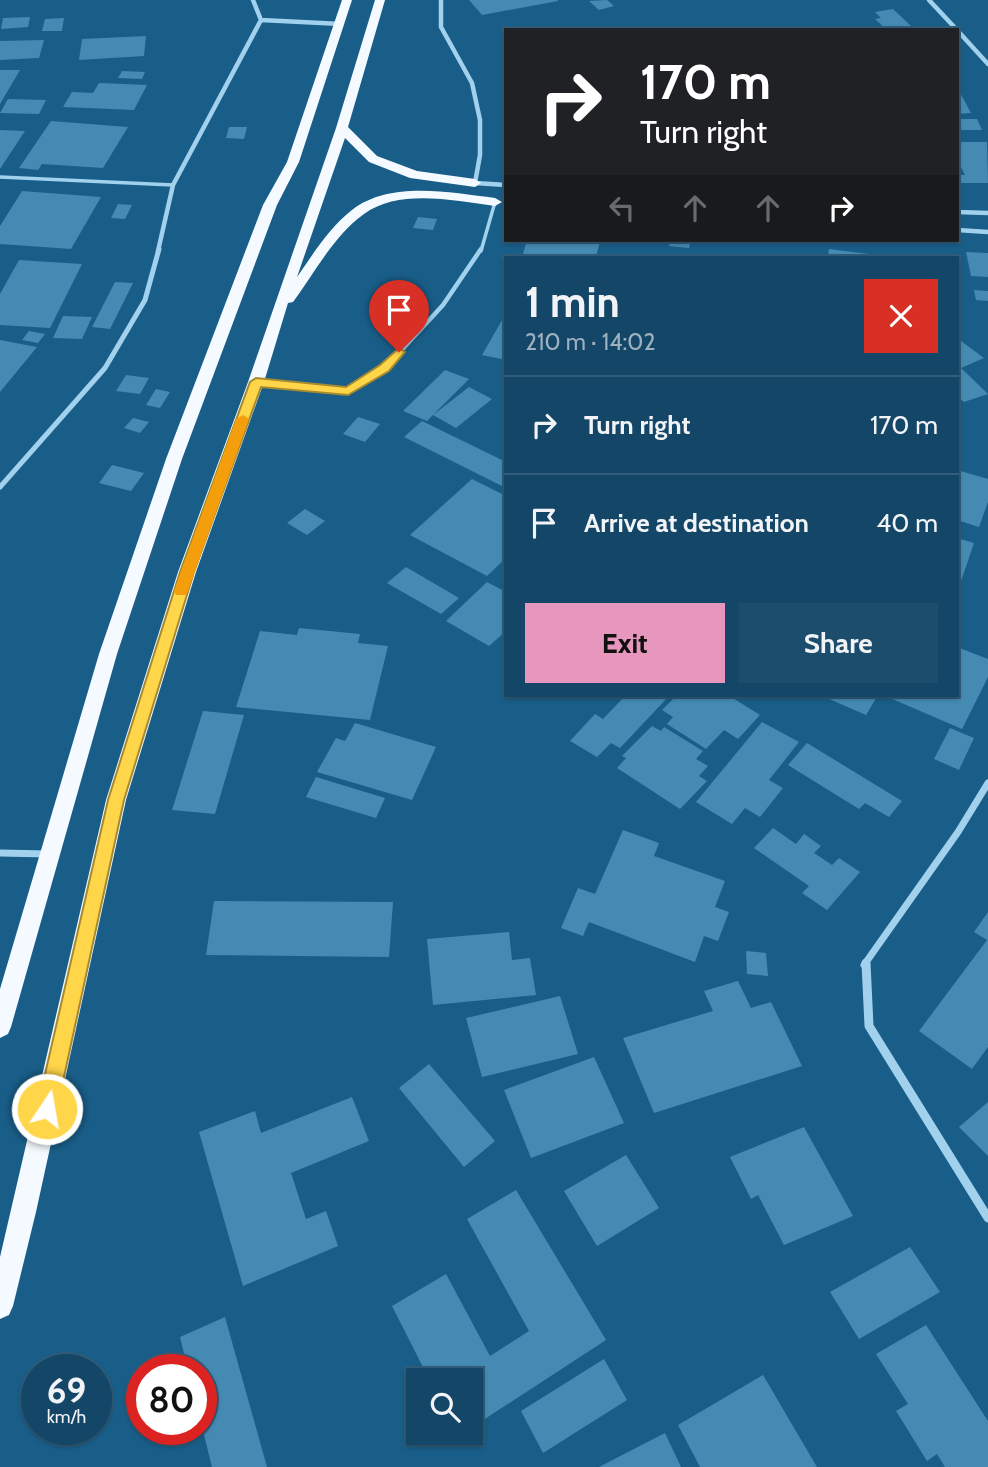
<!DOCTYPE html>
<html lang="en">
<head>
<meta charset="utf-8">
<style>
	:root { --surface:#134667; --page:#1c4d6d; --text:#f1f3f6; --muted:#9db1c0; --line:#325e7b; --accent:#e797bd }
	body { margin:0; font-family:Cabin,sans-serif; background:var(--page); color:var(--text); height:100vh; display:flex; flex-direction:column; font-size:26px; white-space:nowrap }
	* { box-sizing:border-box; margin:0 }
	p { font-size:23px; color:var(--muted) }
	.icon { flex:none; width:38px; height:38px; fill:none; stroke:currentColor; stroke-width:2; stroke-linecap:round; stroke-linejoin:round }
	.map { position:relative; flex:1; overflow:hidden }
	.side { position:absolute; left:504px; top:256px; width:455px; height:441px; display:flex; flex-direction:column; background:var(--surface); border-radius:0px; box-shadow:0 2px 5px #0004,0 0 0 2px var(--line) }
	.side>* { flex:none }
	.banner { position:absolute; left:504px; top:28px; width:455px; height:214px; border-radius:0px; box-shadow:0 2px 5px #0004,0 0 0 2px var(--line); background:#202124; color:#fff; overflow:hidden }
	.controls { position:absolute; left:406px; top:1368px; display:grid; gap:14px }
	.controls a { display:grid; place-items:center; width:77px; height:77px; border-radius:0px; background:var(--surface); box-shadow:0 2px 5px #0004,0 0 0 2px var(--line); font-size:35px }
	.speed { position:absolute; left:21px; top:1354px; display:flex; gap:14px; font-size:35px; font-weight:700; text-align:center }
	.speed>* { display:grid; place-content:center; width:91px; height:91px; border-radius:50%; background:var(--surface); box-shadow:0 2px 5px #0004,0 0 0 2px var(--line); line-height:1 }
	.speed small { font-size:18px; font-weight:400 }
	.speed .limit { border:10px solid #d22; background:#fff; color:#111 }
	.pin { position:absolute; display:grid; place-items:center; width:60px; height:60px; color:#fff; margin:-72px -30px; border-radius:50% 50% 50% 0; rotate:-45deg; box-shadow:0 0 7px #0007 }
	.pin .icon { rotate:45deg }
	.me { position:absolute; width:77px; margin:-38px; rotate:12deg; stroke-linejoin:round; filter:drop-shadow(0 0 5px #0008) }
	.turn { display:flex; align-items:center; gap:24px; height:147px; padding:0 21px; font-size:32px }
	.turn .icon { width:91px; height:91px; stroke-width:2.5 }
	.turn b { display:block; font-size:49px; line-height:60px }
	.lanes { display:flex; align-items:center; height:66px; padding:0 21px; background:#0003; justify-content:center; gap:35px; direction:ltr }
	.lanes .off { opacity:.35 }
	.round { display:grid; place-items:center; flex:none; width:74px; height:74px; border-radius:0px; background:var(--page) }
	.summary { display:flex; align-items:center; justify-content:space-between; height:119px; padding:0 21px }
	h1 { font-size:42px; font-weight:700; line-height:52px }
	.action { display:flex; gap:14px; margin-top:auto; padding:14px 21px }
	.action a { flex:1; height:80px; border-radius:0px; background:var(--accent); color:#111; font-size:28px; font-weight:700; line-height:80px; text-align:center }
	.action a+a { background:var(--page); color:var(--text) }
	ul { padding:0; list-style:none }
	li { display:flex; align-items:center; gap:21px; height:98px; padding:0 21px; border-top:2px solid var(--line) }
	li div { flex:1 }
	li b { display:block; font-size:26px }
	li em { font-style:normal }
	.map>svg:first-child { display:block }
	.building { fill:#458ab3 }
	.lines { fill:none; stroke-linecap:round; stroke-linejoin:round }
	.service-far1 { stroke:#a1d1ed; stroke-width:3.5 }
	.service { stroke:#a1d1ed; stroke-width:4.5 }
	.minor-far3 { stroke:#a1d1ed; stroke-width:4.5 }
	.minor-far2 { stroke:#a1d1ed; stroke-width:5 }
	.minor-far1 { stroke:#a1d1ed; stroke-width:7 }
	.minor { stroke:#a1d1ed; stroke-width:9 }
	.trunk { fill:#f4faff; fill-rule:evenodd }
	.route { fill:#ffd54a; stroke:#a68a30; stroke-width:2 }
	.slow { fill:#f59e0b }
</style>
</head>
<body>
<div class="map">
<svg width="988" height="1467" viewBox="0 0 988 1467">
	<rect width="100%" height="100%" fill="#195e89"/>
	<path class="building" d="M469 0H558V1L482 15Z
		M607 0 614 6 599 10 589 1Z
		M893 9 911 26 886 29 875 19 881 18 875 12Z
		M30 17 28 27 1 29 3 18Z
		M64 18 62 31H42L45 19Z
		M146 36 144 56 79 60 82 39Z
		M44 40 39 58 0 60V41Z
		M0 70H20L0 104Z
		M122 71 145 72 142 79 118 78Z
		M99 83 147 85 134 110 63 107 72 92 93 93Z
		M957 87 971 113 957 114Z
		M8 99 46 100 39 114 0 113Z
		M957 119H977L982 130H957Z
		M51 121 128 127 103 168 42 164 38 170 19 168Z
		M229 127H247L244 139 226 138Z
		M0 130 25 131 0 169Z
		M957 142H987L988 183H957V175H965L957 159Z
		M22 191 101 197 71 249 0 244V226Z
		M118 204 132 205 125 219 111 218Z
		M418 217 437 219 433 230 413 228Z
		M527 240H585L600 241 596 257H522Z
		M670 240H691L689 248 669 246Z
		M829 249 885 256V257H828Z
		M966 252 988 253V277L971 276Z
		M19 260 82 264 50 328 0 325V294Z
		M115 282 133 283 110 329 92 327Z
		M974 290 988 291V301L976 300Z
		M506 313V360L482 355Z
		M63 316 92 317 82 339 53 338Z
		M29 331 45 334 38 343 22 340Z
		M957 338 984 358 961 368 988 394 964 402 957 396Z
		M0 340 37 347 0 392Z
		M445 370 469 379 427 421 403 411Z
		M126 375 149 378 140 394 116 391Z
		M469 387 492 399 456 428 433 415Z
		M156 389 170 392 160 408 146 405Z
		M358 417 380 424 365 442 343 434Z
		M133 418 149 422 140 433 124 428Z
		M422 421 506 462V488L404 437Z
		M112 465 144 473 131 491 99 483Z
		M957 470 988 479V502L979 527 957 520Z
		M472 479 506 496V558L487 576 410 535Z
		M305 509 325 521 307 535 287 523Z
		M957 538 974 543 958 590H957Z
		M406 567 459 598 441 614 387 583Z
		M487 582 506 592V631L489 646 446 621Z
		M299 628 360 634 358 643 388 646 370 720 236 707 260 631 297 635Z
		M957 647 988 659V677L962 729 883 695H957Z
		M626 695H670L620 748 611 743 597 757 570 741 595 714 603 719Z
		M677 695H728L760 715 738 739 724 730 706 749 667 724 673 717 662 710Z
		M820 695H878L866 715Z
		M203 711 244 715 215 814 172 810Z
		M762 722 799 742 769 780 783 788 760 817 745 808 732 824 696 802Z
		M355 723 436 747 412 800 317 772 336 738 345 741Z
		M652 726 661 731 664 727 703 751 696 759 708 766 699 776 707 781 680 809 617 768 626 758 622 756Z
		M950 728 974 738 959 770 934 759Z
		M807 743 902 801 889 817 865 803 859 809 788 765Z
		M316 777 385 798 376 818 306 797Z
		M773 828 796 844 804 834 821 846 814 853 832 865 839 858 860 872 827 910 802 893 809 886 754 848Z
		M623 830 659 843 654 856 725 881 715 907 729 912 718 941 704 936 695 962 589 922 583 936 561 928 578 888 595 894Z
		M214 901 393 902 389 957 206 955Z
		M988 912V1047L972 1069 919 1031 987 940 974 932Z
		M509 932 512 960 530 958 536 995 433 1005 427 939Z
		M746 951 766 953 768 976 747 974Z
		M738 981 751 1008 771 1002 802 1066 654 1113 623 1038 713 1011 704 991Z
		M560 996 578 1054 482 1077 466 1018Z
		M594 1057 624 1123 531 1158 504 1090Z
		M429 1064 495 1141 464 1167 399 1088Z
		M352 1097 369 1141 291 1173 306 1219 326 1211 338 1246 243 1286 199 1132 255 1111 261 1133Z
		M988 1102V1156L959 1127Z
		M804 1127 853 1216 784 1245 758 1195 751 1199 730 1157Z
		M626 1155 659 1208 597 1246 564 1191Z
		M516 1190 606 1340 471 1428V1381H430L392 1306 446 1274 490 1356 529 1331 467 1219Z
		M910 1247 940 1292 859 1339 830 1292Z
		M225 1317 267 1467H212L201 1423V1370H188L180 1337Z
		M926 1325 988 1421V1467H945L937 1454 927 1461 896 1411 908 1404 876 1354Z
		M604 1359 627 1400 543 1453 521 1411Z
		M763 1375 817 1467H700L678 1425Z
		M665 1433 681 1467H599Z"/>
	<g class="lines">
		<path class="service-far1" d="M0 177 173 185
			M481 251 495 202"/>
		<path class="service" d="M259 383 348 391 385 368 443 305 481 249"/>
		<path class="minor-far3" d="M253 0 261 20
			M441 0V27L472 83 480 120V155L475 183 506 185
			M929 0 957 30
			M957 30 988 64
			M957 212 988 213
			M957 230 988 232
			M158 251 173 185 261 20 341 24"/>
		<path class="minor-far2" d="M0 487 105 368 145 300 159 249"/>
		<path class="minor-far1" d="M0 853 48 854
			M864 965 958 832 988 783"/>
		<path class="minor" d="M866 963 869 1026 988 1218"/>
		<path class="trunk" d="M342 0H352L299 162 277 205 182 459 117 654 11 1027 8 1034 0 1038V989L99 654 166 459 263 205 287 162Z
			M375 0H385L348 127 377 156 417 171 475 179 481 183 475 187 410 178 369 162 345 138 297 277C313 254 330 227 352 210 391 180 450 193 495 198L502 202 495 206C454 201 400 188 364 214 334 235 314 274 293 302L288 303 264 382 196 572 126 800 36 1212 13 1306 9 1315 0 1319V1257L106 800 178 572 248 382 336 128Z"/>
	</g>
	<path class="route" d="M399 348 405 352 389 371 348 395 261 387 194 572 124 800 57 1109 54 1116 47 1118 40 1116 37 1109 108 800 180 572 250 382 256 378 346 387 380 365Z"/>
	<path class="slow" d="M243 415 249 419 188 591 186 595H176L174 591 236 419Z"/>
</svg>
<div class="controls">
<a><svg class="icon" aria-label="search" viewBox="0 0 24 24"><circle cx="10" cy="10" r="6"/><path d="M15 15l6 6"/></svg></a>
</div>
<div class="speed"><div>69<small>km/h</small></div><div class="limit">80</div></div>
<div class="pin" style="left:399px;top:352px;background:#d93025"><svg class="icon" aria-label="arrive" viewBox="0 0 24 24"><path d="M6 21V4h12l-3 4 3 4H6"/></svg></div>
<svg class="me" style="left:47px;top:1109px" viewBox="-20 -20 40 40"><circle r="17" fill="#ffd54a" stroke="#fff" stroke-width="3"/><path d="M0-11L8 9 0 5-8 9z" fill="#fff"/></svg>
<div class="banner">
<div class="turn"><svg class="icon" aria-label="right" viewBox="0 0 24 24"><path d="M7 20v-9h11M14 6l5 5-5 5"/></svg><div><b>170 m</b>Turn right</div></div>
<div class="lanes"><svg class="icon off" aria-label="left" viewBox="0 0 24 24"><path d="M17 20v-9H6M10 6l-5 5 5 5"/></svg><svg class="icon off" aria-label="ahead" viewBox="0 0 24 24"><path d="M12 20V5M6 11l6-6 6 6"/></svg><svg class="icon off" aria-label="ahead" viewBox="0 0 24 24"><path d="M12 20V5M6 11l6-6 6 6"/></svg><svg class="icon" aria-label="right" viewBox="0 0 24 24"><path d="M7 20v-9h11M14 6l5 5-5 5"/></svg></div>
</div>
<section class="side">
<div class="summary"><div><h1>1 min</h1><p>210 m · 14:02</p></div><a class="round" style="background:#d93025;color:#fff"><svg class="icon" aria-label="close" viewBox="0 0 24 24"><path d="M6 6l12 12M18 6L6 18"/></svg></a></div>
<ul>
<li><svg class="icon" aria-label="right" viewBox="0 0 24 24"><path d="M7 20v-9h11M14 6l5 5-5 5"/></svg><div><b>Turn right</b></div><em>170 m</em></li>
<li><svg class="icon" aria-label="arrive" viewBox="0 0 24 24"><path d="M6 21V4h12l-3 4 3 4H6"/></svg><div><b>Arrive at destination</b></div><em>40 m</em></li>
</ul>
<div class="action"><a>Exit</a><a>Share</a></div>
</section>
</div>
</body>
</html>
